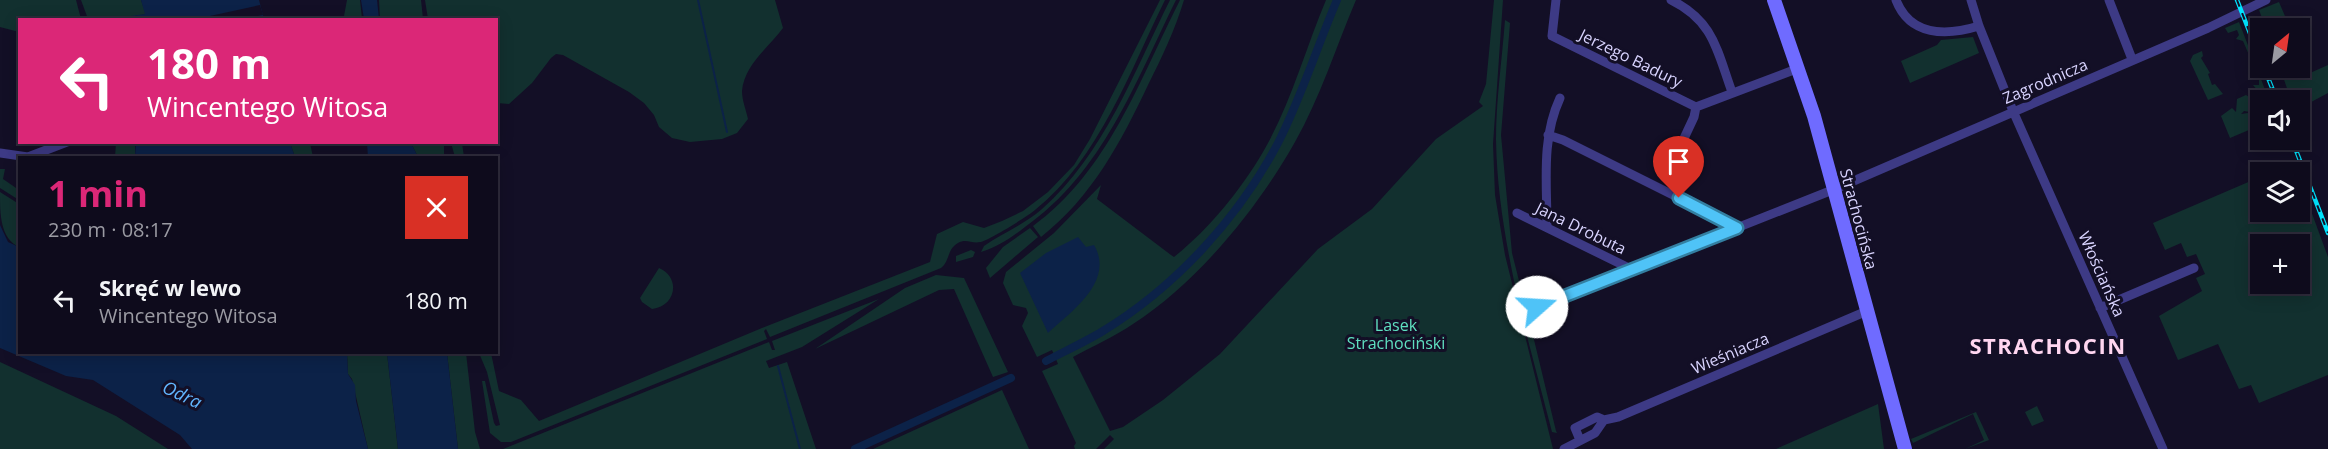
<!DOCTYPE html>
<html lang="pl">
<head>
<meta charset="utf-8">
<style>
	:root { --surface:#0e0b1c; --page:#1c1929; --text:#f1f3f6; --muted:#9b9ba3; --line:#2e2b3b; --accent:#db2777 }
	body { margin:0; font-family:"Open Sans",sans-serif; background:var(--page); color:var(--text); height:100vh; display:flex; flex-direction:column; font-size:22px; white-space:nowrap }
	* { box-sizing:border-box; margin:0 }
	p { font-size:20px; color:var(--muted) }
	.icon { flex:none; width:33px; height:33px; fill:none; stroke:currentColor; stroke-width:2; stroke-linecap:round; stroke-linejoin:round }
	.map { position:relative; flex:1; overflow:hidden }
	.side { position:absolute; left:18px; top:156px; width:480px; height:198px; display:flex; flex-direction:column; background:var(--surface); border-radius:0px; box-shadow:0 3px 15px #0003,0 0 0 2px var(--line) }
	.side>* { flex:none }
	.banner { position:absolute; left:18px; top:18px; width:480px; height:126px; border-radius:0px; box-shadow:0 3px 15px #0003,0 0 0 2px var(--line); background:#db2777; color:#fff; overflow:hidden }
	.needle { width:39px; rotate:29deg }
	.buttons { position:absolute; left:2250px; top:18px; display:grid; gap:12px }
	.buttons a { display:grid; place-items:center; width:60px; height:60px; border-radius:0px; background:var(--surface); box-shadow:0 3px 15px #0003,0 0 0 2px var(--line); font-size:30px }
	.pin { position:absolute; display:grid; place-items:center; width:51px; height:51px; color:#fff; margin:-62px -26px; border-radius:50% 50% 50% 0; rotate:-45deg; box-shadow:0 0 6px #0007 }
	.pin .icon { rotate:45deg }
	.me { position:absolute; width:66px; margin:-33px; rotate:71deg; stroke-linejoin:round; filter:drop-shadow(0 0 4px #0008) }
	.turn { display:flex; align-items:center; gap:21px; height:126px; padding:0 30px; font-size:27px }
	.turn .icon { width:78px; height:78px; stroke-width:2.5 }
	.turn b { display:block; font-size:42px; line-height:51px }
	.round { display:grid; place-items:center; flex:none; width:63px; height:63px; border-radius:0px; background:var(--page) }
	.head { display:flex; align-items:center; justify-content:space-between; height:102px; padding:0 30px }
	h1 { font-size:36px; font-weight:700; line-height:45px; color:var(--accent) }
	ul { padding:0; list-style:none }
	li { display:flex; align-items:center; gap:18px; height:84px; padding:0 30px }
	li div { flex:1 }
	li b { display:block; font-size:22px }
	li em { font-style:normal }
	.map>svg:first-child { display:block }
	.green { fill:#12302f; fill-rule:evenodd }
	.water { fill:#0c2248 }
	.pier { fill:#130f26 }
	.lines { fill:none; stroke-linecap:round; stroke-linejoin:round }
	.stream { stroke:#0c2248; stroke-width:2 }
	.canal { stroke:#0c2248; stroke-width:8 }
	.street { stroke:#3d3a85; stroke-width:9 }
	.secondary { stroke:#6f6bff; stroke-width:14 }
	.rail-casing { stroke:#00e5ff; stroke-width:4.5 }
	.rail { stroke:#130f26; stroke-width:2; stroke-dasharray:7; stroke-linecap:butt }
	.route-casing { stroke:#337fa1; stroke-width:15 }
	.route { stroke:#4fc3f7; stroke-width:10 }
	.labels { text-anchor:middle; stroke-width:6; stroke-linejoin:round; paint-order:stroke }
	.street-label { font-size:16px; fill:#d9d4ff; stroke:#130f26 }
	.park-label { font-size:16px; fill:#5fe0c0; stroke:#130f26 }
	.water-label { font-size:18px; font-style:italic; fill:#62b6ff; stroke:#130f26 }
	.district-label { font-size:22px; font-weight:bold; letter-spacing:1.5px; fill:#ffd6f0; stroke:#130f26 }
</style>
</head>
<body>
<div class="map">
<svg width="2328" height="449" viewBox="0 0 2328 449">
	<rect width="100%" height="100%" fill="#130f26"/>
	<path class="green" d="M0 0H76L81 19 20 20 19 32 0 27Z
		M81 0H141L146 14 118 19H88Z
		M347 0H360L362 19 344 16Z
		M379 0H421L423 19H380Z
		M425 0H775L783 28C769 47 744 65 742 91 742 100 746 110 748 119L737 133 722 139 690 142 672 138 659 127 654 115 644 103 629 92 563 55 556 54 551 58 532 83 509 104 497 103 496 20 428 19Z
		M1160 0H1165C1130 71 1099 159 1035 210 1028 216 988 241 980 242 972 244 966 238 958 243 947 249 950 261 941 268L770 337 766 329 764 331 767 339 511 442H501L490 433 482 381H485L494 423 496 426 500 425 487 372 479 353H491L499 391 521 400 539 421 762 328 930 262 937 234 963 222 984 228 1002 221 1023 211 1048 192 1074 165 1090 139Z
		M1170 0H1176C1135 83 1103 172 1025 227 1012 237 998 247 981 252L984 246C1003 233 1025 224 1042 209 1104 154 1134 72 1170 0Z
		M1180 0H1184C1175 30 1162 57 1148 85 1121 142 1092 197 1041 237L1033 226C1108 172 1140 79 1180 0Z
		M1326 0H1356C1336 47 1320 98 1295 142 1258 208 1197 283 1133 324 1114 337 1093 346 1073 357L1110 431 1123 427 1163 400 1220 354 1318 249 1372 209 1436 139 1483 106 1479 102 1486 84 1494 0H1503L1493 144 1495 195 1505 255 1553 449H1104L1114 439 1110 435 1096 449H1075L1074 446 1076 443 1042 371 1058 364 1052 350 1037 357 1022 326 1028 313 1026 308 1013 305 1003 283 1006 272 1054 233 1101 185 1097 199 1171 255 1174 257C1209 229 1240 191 1263 152 1290 106 1305 50 1326 0Z
		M2279 2 2290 28H2266L2259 10Z
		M1505 20 1510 23 1501 135 1512 253 1528 316 1522 318C1509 259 1497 201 1496 140 1496 100 1502 60 1505 20Z
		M2239 22 2269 100H2260V125L2257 126 2252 120 2254 118 2250 112 2244 111 2241 114 2248 113 2256 127 2230 138 2221 116 2232 108 2236 112 2237 99 2246 95 2252 99 2258 91 2253 85H2259V80H2253L2252 75 2255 69 2243 41 2236 39 2239 35 2237 30 2228 33 2225 28Z
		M1973 37 1979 53 1910 83 1901 61 1937 45 1941 40Z
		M2300 50 2310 73 2328 65V93L2300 108V100H2291L2280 68H2300Z
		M2202 51 2203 56 2201 58 2210 73 2208 74 2212 85 2215 84 2223 94 2208 100 2190 61 2193 55Z
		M116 143H135V157H115Z
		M290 143H310L313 157H295Z
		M411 143H444V157H418Z
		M451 143H462L464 157H455Z
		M0 169H5L3 179 19 190V200L0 188Z
		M2260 177V212H2300V181L2328 257V375L2259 403 2251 385 2239 389 2218 344 2178 360 2159 316 2202 291 2196 278 2205 274 2196 254 2187 257 2181 243 2165 250 2153 223ZM2260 244H2300V284H2260Z
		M0 192 19 204V247C0 238 0 214 0 192Z
		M1030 228 1038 237 990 278 986 268 1003 247Z
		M971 250 975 252 973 257 956 262V256Z
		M659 268C682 278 675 307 652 309L642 302 640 298Z
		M936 275 964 278 1008 372 993 377 954 289 939 290 815 349 905 288Z
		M879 299 802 347 766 361 769 368 787 362 816 449H503L769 342 772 350H775L772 341Z
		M1529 319 1556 431 1557 433 1552 432 1523 321Z
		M347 353H387L398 449H368L352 379 348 374Z
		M447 353H466L475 432 480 449H458Z
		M0 362 116 416 168 449H0Z
		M1002 390 1029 449H873Z
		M1878 404 1884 449H1776Z
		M2037 406 2044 421 2032 426 2025 412Z
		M1976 412 1989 440 1965 449 1984 440 1973 414 1913 443 1911 439Z"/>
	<path class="water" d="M141 0H259L264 19 125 20 124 17 145 14Z
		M361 0H377L379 19H364Z
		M136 142 290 143 295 157H135Z
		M367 143H411L418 157H368Z
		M0 225 8 242 19 247 20 352 347 353 348 374 355 385 356 401 368 449H192L180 435 93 380 66 376 0 348Z
		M1078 237 1086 247 1094 245C1115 281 1072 311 1048 333L1020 273 1046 253Z
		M387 353H447L458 449H398Z"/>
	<path class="pier" d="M260 5 263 15 241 19H196Z"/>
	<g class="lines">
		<path class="stream" d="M698 0 727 132
			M778 366 800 449"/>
		<path class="canal" d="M1046 361C1065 351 1085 342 1103 331 1175 287 1238 219 1278 143 1301 98 1317 47 1337 0
			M855 449 1011 378"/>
		<path class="street" d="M1556 0 1552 36 1696 107 1694 117 1679 149
			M1671 0C1714 21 1717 51 1732 92
			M1896 0C1910 36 1946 36 1979 26
			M1971 0 1979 26 2013 111 2163 449
			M2109 0 2132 59
			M1696 107 1799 68
			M1548 135 1563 140 1737 227
			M0 153 28 157 67 142
			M1517 213 1633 270
			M1547 227C1547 183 1541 139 1560 98
			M1537 307 1835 189 2208 28 2266 0
			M2100 308 2194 268
			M1580 440 1575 428 1597 417 1604 420 1618 417 1867 311
			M1564 449 1595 433 1604 420"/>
		<path class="secondary" d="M1774 0 1814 116 1905 449"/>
		<defs>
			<path id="rail" d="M2237 0 2260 59
				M2264 68 2277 100
				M2292 140 2328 233"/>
		</defs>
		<use href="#rail" class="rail-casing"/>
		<use href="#rail" class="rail"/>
	</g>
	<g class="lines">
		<defs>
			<path id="route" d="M1537 307 1737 228 1679 198"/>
		</defs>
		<use href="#route" class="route-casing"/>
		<use href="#route" class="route"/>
	</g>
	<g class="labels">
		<g class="street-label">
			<text transform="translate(1631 58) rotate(26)" y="6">Jerzego Badury</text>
			<text transform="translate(2045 81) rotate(-23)" y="6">Zagrodnicza</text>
			<text transform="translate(1859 219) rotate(75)" y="6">Strachocińska</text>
			<text transform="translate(1581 228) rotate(26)" y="6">Jana Drobuta</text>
			<text transform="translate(2102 274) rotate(66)" y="6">Włościańska</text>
			<text transform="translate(1730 353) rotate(-23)" y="6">Wieśniacza</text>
		</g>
		<g class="park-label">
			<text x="1396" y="331">Lasek<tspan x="1396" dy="18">Strachociński</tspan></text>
		</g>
		<g class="water-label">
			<text transform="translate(182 395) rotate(25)" y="6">Odra</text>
		</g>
		<g class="district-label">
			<text x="2048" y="354">STRACHOCIN</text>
		</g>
	</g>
</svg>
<div class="buttons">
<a><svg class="needle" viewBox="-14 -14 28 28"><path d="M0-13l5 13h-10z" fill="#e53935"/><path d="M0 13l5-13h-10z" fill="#9b9ba3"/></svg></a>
<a><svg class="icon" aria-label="sound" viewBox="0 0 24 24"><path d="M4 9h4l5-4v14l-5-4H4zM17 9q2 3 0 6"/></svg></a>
<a><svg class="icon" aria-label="layers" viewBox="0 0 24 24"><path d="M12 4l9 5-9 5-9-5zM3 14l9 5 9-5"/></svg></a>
<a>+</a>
</div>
<div class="pin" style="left:1679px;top:198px;background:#d93025"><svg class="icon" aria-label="arrive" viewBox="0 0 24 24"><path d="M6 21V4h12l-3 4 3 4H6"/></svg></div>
<svg class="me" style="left:1537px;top:307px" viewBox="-20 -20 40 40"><circle r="19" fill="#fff"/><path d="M0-13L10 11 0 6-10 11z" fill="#4fc3f7"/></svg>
<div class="banner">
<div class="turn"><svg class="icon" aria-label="left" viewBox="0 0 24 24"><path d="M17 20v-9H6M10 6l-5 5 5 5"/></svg><div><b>180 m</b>Wincentego Witosa</div></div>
</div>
<section class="side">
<div class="head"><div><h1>1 min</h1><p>230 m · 08:17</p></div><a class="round" style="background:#d93025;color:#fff"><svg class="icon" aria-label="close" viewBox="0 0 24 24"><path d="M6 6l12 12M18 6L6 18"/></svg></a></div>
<ul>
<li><svg class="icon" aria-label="left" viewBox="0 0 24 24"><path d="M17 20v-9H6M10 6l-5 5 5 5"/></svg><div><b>Skręć w lewo</b><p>Wincentego Witosa</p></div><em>180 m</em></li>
</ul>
</section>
</div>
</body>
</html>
